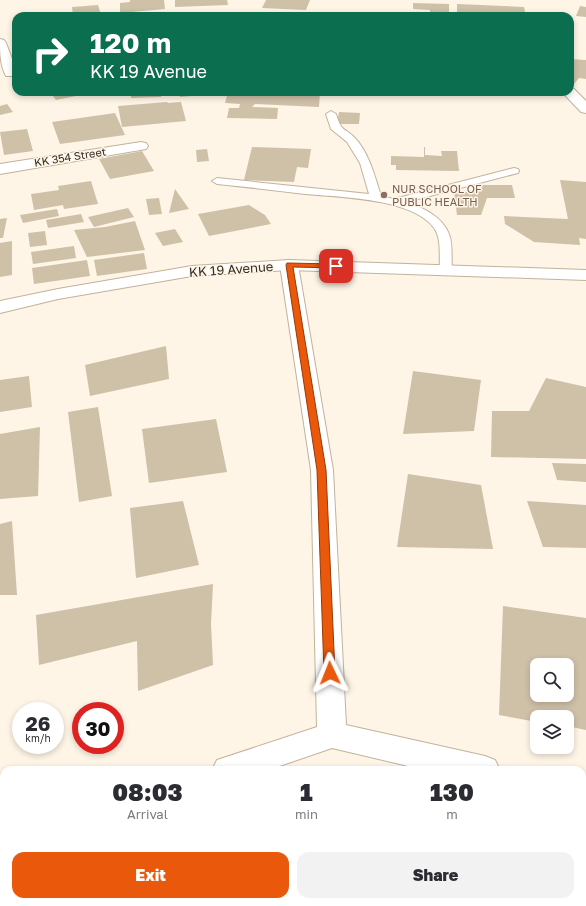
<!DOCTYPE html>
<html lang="en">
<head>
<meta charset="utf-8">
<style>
	:root { --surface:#fff; --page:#f2f2f3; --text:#2b2b33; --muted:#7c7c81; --accent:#ea580c }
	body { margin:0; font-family:"Golos Text",sans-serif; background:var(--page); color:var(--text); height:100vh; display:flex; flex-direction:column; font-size:15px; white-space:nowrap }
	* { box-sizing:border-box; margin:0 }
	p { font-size:13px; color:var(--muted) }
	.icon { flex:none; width:22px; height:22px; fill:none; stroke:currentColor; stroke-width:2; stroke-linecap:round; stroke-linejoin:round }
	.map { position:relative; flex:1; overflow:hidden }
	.drawer { position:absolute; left:0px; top:766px; width:586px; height:140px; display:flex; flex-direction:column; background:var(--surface); border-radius:12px 12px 0 0; box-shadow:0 2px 6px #0003 }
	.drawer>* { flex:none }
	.banner { position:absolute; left:12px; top:12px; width:562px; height:84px; border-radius:12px; box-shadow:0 2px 6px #0003; background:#0b6e4f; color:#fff; overflow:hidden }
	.controls { position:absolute; left:530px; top:658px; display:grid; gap:8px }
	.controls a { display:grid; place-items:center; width:44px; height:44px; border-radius:8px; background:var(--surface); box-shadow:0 2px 6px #0003; font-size:20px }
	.speed { position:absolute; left:12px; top:702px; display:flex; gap:8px; font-size:20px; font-weight:700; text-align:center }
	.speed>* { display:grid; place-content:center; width:52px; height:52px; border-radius:50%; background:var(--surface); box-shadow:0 2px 6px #0003; line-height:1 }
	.speed small { font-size:10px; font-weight:400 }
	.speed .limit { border:6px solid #d22; background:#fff; color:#111 }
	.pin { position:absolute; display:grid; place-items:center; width:34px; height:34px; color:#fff; margin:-17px; border-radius:8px; box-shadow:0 2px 6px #0006 }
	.me { position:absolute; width:44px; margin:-22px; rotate:358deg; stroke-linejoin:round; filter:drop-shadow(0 0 3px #0008) }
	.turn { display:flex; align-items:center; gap:14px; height:84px; padding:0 12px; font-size:18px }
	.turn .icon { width:52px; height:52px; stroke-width:2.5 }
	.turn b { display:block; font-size:28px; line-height:34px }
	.eta { display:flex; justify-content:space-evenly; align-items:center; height:68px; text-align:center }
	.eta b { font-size:24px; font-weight:800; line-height:28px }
	.button { display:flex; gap:8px; margin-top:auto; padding:8px 12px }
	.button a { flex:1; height:46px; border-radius:12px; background:var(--accent); color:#fff; font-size:16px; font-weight:800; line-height:46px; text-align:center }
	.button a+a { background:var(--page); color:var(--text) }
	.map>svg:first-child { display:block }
	.building { fill:#cfc0a8; fill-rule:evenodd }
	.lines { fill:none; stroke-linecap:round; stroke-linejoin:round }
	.service-casing { stroke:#c2b29b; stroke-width:2 }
	.minor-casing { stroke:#c2b29b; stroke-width:2 }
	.tertiary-casing { stroke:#c2b29b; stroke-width:2 }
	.service { fill:#fff; fill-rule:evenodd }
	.minor { fill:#fff; fill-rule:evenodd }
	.tertiary { fill:#fff; fill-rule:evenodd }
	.route { fill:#ea580c; stroke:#983908 }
	.education-dot { fill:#8d6e63; stroke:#fef5e6; stroke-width:1.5 }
	.labels { text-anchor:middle; stroke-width:3; stroke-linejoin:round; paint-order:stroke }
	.far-street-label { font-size:11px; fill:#342e24; stroke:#fef5e6 }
	.far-education-label { font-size:11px; fill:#785e54; stroke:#fef5e6; text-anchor:start }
	.street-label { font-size:13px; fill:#342e24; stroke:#fef5e6 }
</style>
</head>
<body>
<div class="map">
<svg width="586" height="906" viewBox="0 0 586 906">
	<rect width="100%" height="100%" fill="#fef5e6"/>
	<path class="building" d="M130 0H164L165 9 120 13V3L130 2Z
		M175 0H227L228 5 175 7Z
		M266 0H310L306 10 262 8Z
		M413 3 449 4V16H430V10L413 9Z
		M457 4 524 7 526 16H457Z
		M98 5 101 15 73 16 72 7Z
		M580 6 586 7V17L576 16Z
		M570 59 586 60V79L579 78 574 84H570Z
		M50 92H91V93L56 100Z
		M125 92H169V93L161 94V97L131 98V96H124Z
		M179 92H203V95L180 97Z
		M228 92H320L319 107 255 104 252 107 278 108 277 119 227 118 229 108H239L240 104 225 103Z
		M167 102 168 103 181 102 186 121 122 127 118 106Z
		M7 104 13 112 0 115V106Z
		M339 112 360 113 359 124H337Z
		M115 113 125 135 60 144 52 122Z
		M27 129 33 151 4 155 0 132Z
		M252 147 311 149 308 168 297 167 294 182 244 180Z
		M424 147H425V155L442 156 441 151H457L459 171 396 170V165H391V156L424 157Z
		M207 149 209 161 197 162 196 150Z
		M142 151 154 171 110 179 99 159Z
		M560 180 586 182V239L579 238 580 245 534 242 505 224 504 216 568 219Z
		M91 181 98 204 64 209 63 205 34 210 31 194 59 190 58 186Z
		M472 185H512L515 198H487L481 215H457L454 192H474Z
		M175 189 189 209 169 213Z
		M159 198 162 214 149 215 146 199Z
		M249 205 265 215 271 224 209 236 198 214Z
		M128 208 134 217 94 227 88 217Z
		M57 209 59 216 23 223 20 215Z
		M81 214 84 222 48 228 46 220Z
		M7 218 3 238H0V219Z
		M135 221 145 250 87 257 74 230 105 227Z
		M175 229 183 242 163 246 155 233Z
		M45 231 47 245 30 247 28 233Z
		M12 241V275L0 277V243Z
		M74 246 76 258 33 264 31 252Z
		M144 253 147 269 97 276 94 260Z
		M87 260 90 276 34 284 32 268Z
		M166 346 169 379 90 396 85 365Z
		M413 371 481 380 474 431 403 434Z
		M29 376 32 407 0 412V380Z
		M546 378 586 387V459L491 457 492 411H529Z
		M98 407 112 496 79 502 68 412Z
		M216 419 227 472 149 483 142 429Z
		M40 427 38 496 0 499V434Z
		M552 463 586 464V482L557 480Z
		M408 474 481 485 493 549 397 547Z
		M183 501 199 565 136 578 130 508Z
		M527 501 586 505V548L543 547Z
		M12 521 17 595H0V524Z
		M213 584 211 624 213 665 138 691 137 641 39 665 36 615Z
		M503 606 586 618V730L567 726V717H537V722L499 715ZM537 665H567V695H537Z
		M582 893 586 894V906H536V902H582Z
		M190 902H226L224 906H180Z
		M322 902H460L483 905 321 906Z"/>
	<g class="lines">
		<defs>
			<path id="service" d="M331 111 336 114C342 133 343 126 355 138 369 153 375 177 381 196L394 199 514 168 518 169 519 171 518 173 407 202C423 208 442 216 449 234 453 244 451 258 452 269L450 272H442L440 269C439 256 442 239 434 228 413 198 338 197 305 194 275 190 246 187 217 184L212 181 217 178 369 194 360 163 347 142 331 129 326 114Z"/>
			<path id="minor" d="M0 39 4 40 6 43 16 69V76H6C0 65 0 52 0 39Z
				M570 88 574 89 586 101V113L581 112 562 92H570Z
				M141 142 146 143 148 146 146 149 0 174V164Z
				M289 260 295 261 298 265 333 470 346 725 485 756 495 760 500 770H425L332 748 268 770H212L217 760 317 727 311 470 280 265 283 261Z
				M582 778 586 779V807L582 806Z
				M4 828V860L0 862V830Z"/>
			<path id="tertiary" d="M289 260 586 270V280L289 270 192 276 58 299 0 313V301L58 289 192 266Z"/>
		</defs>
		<use href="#service" class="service-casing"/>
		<use href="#minor" class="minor-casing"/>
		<use href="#tertiary" class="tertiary-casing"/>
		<use href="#service" class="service"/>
		<use href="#minor" class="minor"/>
		<use href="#tertiary" class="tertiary"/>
	</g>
	<path class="route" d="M287 263 336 264 340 266 336 268 293 267 326 470 335 673 334 676 330 677 326 676 324 673 317 470 286 265Z"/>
	<circle class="education-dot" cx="384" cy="195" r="4"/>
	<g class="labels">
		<g class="far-street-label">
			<text transform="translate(70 157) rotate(-9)" y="4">KK 354 Street</text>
		</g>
		<g class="far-education-label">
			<text x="392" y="193">NUR SCHOOL OF<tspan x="392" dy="13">PUBLIC HEALTH</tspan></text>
		</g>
		<g class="street-label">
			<text transform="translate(231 269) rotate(-4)" y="5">KK 19 Avenue</text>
		</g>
	</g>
</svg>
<div class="controls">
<a><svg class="icon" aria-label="search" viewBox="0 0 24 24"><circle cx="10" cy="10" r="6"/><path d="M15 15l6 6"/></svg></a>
<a><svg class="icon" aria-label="layers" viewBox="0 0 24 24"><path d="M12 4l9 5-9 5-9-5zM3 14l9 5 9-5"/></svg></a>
</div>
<div class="speed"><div>26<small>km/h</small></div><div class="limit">30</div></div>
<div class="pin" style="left:336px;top:266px;background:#d93025"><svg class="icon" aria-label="arrive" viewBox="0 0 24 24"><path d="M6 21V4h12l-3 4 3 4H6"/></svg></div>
<svg class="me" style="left:330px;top:673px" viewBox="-20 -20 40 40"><path d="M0-17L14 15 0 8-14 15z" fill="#ea580c" stroke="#fff" stroke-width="4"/></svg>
<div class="banner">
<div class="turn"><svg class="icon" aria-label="right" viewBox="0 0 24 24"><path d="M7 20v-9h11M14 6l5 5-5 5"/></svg><div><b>120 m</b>KK 19 Avenue</div></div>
</div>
<section class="drawer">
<div class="eta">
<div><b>08:03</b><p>Arrival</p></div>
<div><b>1</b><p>min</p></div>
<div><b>130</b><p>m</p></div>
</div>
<div class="button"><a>Exit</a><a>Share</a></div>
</section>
</div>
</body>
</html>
